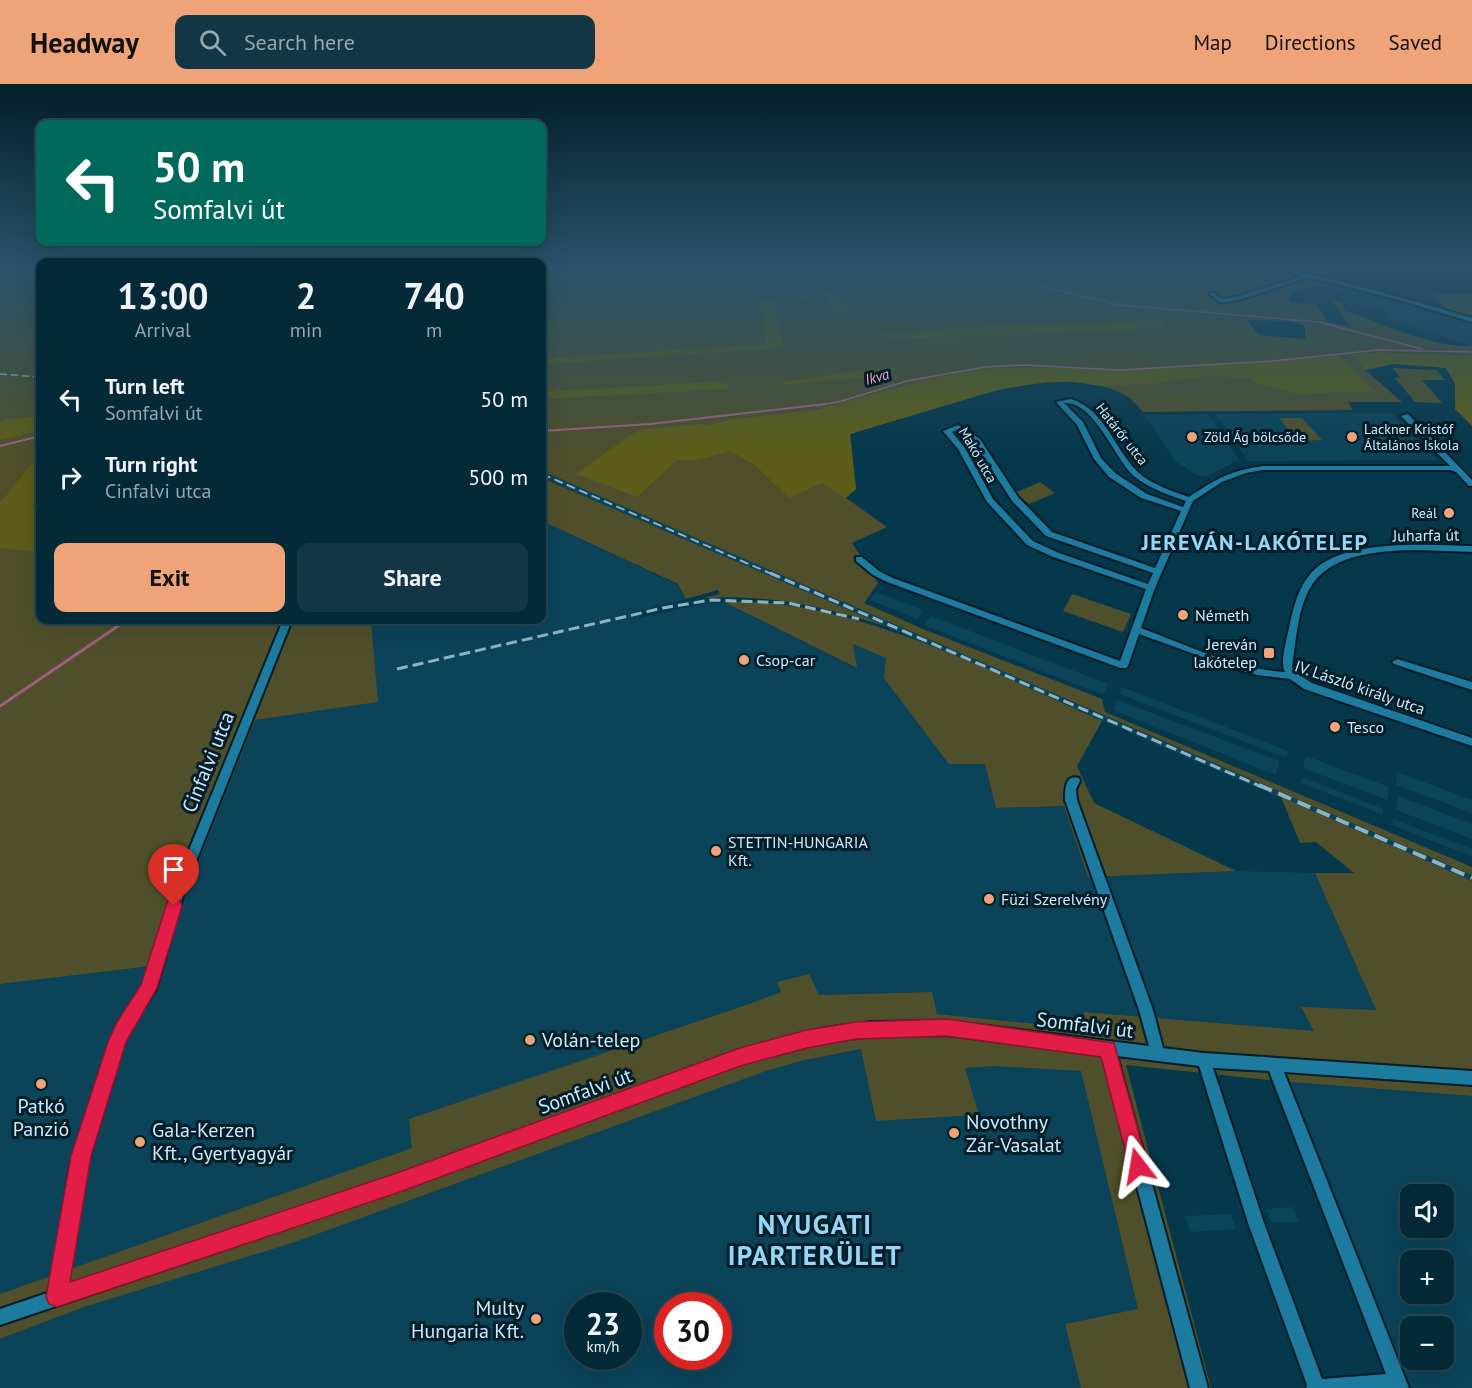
<!DOCTYPE html>
<html lang="en">
<head>
<meta charset="utf-8">
<style>
	:root { --surface:#042a38; --page:#123643; --text:#f1f3f6; --muted:#97a7ae; --line:#254653; --accent:#efa378 }
	body { margin:0; font-family:"PT Sans",sans-serif; background:var(--page); color:var(--text); height:100vh; display:flex; flex-direction:column; font-size:22px; white-space:nowrap }
	* { box-sizing:border-box; margin:0 }
	p { font-size:20px; color:var(--muted) }
	.icon { flex:none; width:33px; height:33px; fill:none; stroke:currentColor; stroke-width:2; stroke-linecap:round; stroke-linejoin:round }
	.map { position:relative; flex:1; overflow:hidden }
	.panel { position:absolute; left:36px; top:174px; width:510px; height:366px; display:flex; flex-direction:column; background:var(--surface); border-radius:12px; box-shadow:0 6px 24px #0002,0 0 0 2px var(--line) }
	.panel>* { flex:none }
	.guide { position:absolute; left:36px; top:36px; width:510px; height:126px; border-radius:12px; box-shadow:0 6px 24px #0002,0 0 0 2px var(--line); background:#00695c; color:#fff; overflow:hidden }
	.buttons { position:absolute; left:1400px; top:1100px; display:grid; gap:12px }
	.buttons a { display:grid; place-items:center; width:54px; height:54px; border-radius:12px; background:var(--surface); box-shadow:0 6px 24px #0002,0 0 0 2px var(--line); font-size:30px }
	.speed { position:absolute; left:564px; top:1208px; display:flex; gap:12px; font-size:30px; font-weight:700; text-align:center }
	.speed>* { display:grid; place-content:center; width:78px; height:78px; border-radius:50%; background:var(--surface); box-shadow:0 6px 24px #0002,0 0 0 2px var(--line); line-height:1 }
	.speed small { font-size:15px; font-weight:400 }
	.speed .limit { border:9px solid #d22; background:#fff; color:#111 }
	.pin { position:absolute; display:grid; place-items:center; width:51px; height:51px; color:#fff; margin:-62px -26px; border-radius:50% 50% 50% 0; rotate:-45deg; box-shadow:0 0 6px #0007 }
	.pin .icon { rotate:45deg }
	.me { position:absolute; width:66px; margin:-33px; rotate:346deg; stroke-linejoin:round; filter:drop-shadow(0 0 4px #0008) }
	.turn { display:flex; align-items:center; gap:21px; height:126px; padding:0 18px; font-size:27px }
	.turn .icon { width:78px; height:78px; stroke-width:2.5 }
	.turn b { display:block; font-size:42px; line-height:51px }
	.eta { display:flex; justify-content:space-evenly; align-items:center; height:102px; text-align:center }
	.eta b { font-size:36px; font-weight:700; line-height:42px }
	.cta { display:flex; gap:12px; margin-top:auto; padding:12px 18px }
	.cta a { flex:1; height:69px; border-radius:12px; background:var(--accent); color:#111; font-size:24px; font-weight:700; line-height:69px; text-align:center }
	.cta a+a { background:var(--page); color:var(--text) }
	ul { padding:0; list-style:none }
	li { display:flex; align-items:center; gap:18px; height:78px; padding:0 18px }
	li div { flex:1 }
	li b { display:block; font-size:22px }
	li em { font-style:normal }
	header { display:flex; align-items:center; gap:36px; box-sizing:border-box; height:84px; padding:0 30px; background:var(--accent); color:#111 }
	header strong { font-size:28px }
	nav { display:flex; gap:33px; margin-inline-start:auto; font-size:21px }
	.search { width:420px; height:54px; background:var(--page); display:flex; align-items:center; gap:15px; box-sizing:border-box; padding:0 21px; border-radius:12px; color:var(--muted); font-size:22px }
	.map>svg:first-child { display:block }
	.built { fill:#0b4359; fill-rule:evenodd }
	.green { fill:#4f502b; fill-rule:evenodd }
	.forest { fill:#5c5d18 }
	.lines { fill:none; stroke-linecap:round; stroke-linejoin:round }
	.stream-far2 { stroke:#9e607e; stroke-width:1.5 }
	.stream-far1 { stroke:#9e607e; stroke-width:2 }
	.stream { stroke:#9e607e; stroke-width:3 }
	.minor-casing { stroke:#031d29; stroke-width:4 }
	.minor { fill:#1d7b9f; fill-rule:evenodd }
	.rail-far3 { stroke:#8db2c4; stroke-width:1.5; stroke-dasharray:7 4; stroke-linecap:butt }
	.rail-far2 { stroke:#8db2c4; stroke-width:2; stroke-dasharray:9 4.5; stroke-linecap:butt }
	.rail-far1 { stroke:#8db2c4; stroke-width:3; stroke-dasharray:11 5; stroke-linecap:butt }
	.rail { stroke:#8db2c4; stroke-width:4; stroke-dasharray:14 7; stroke-linecap:butt }
	.route { fill:#e11d48; stroke:#92132f; stroke-width:1.5 }
	.poi-dot { fill:#efa378; stroke:#031d29; stroke-width:2 }
	.labels { text-anchor:middle; stroke-width:6; stroke-linejoin:round; paint-order:stroke }
	.far-poi-label { font-size:14px; fill:#ccebfc; stroke:#031d29; text-anchor:start }
	.far-street-label { font-size:14px; fill:#ccebfc; stroke:#031d29 }
	.far-water-label { font-size:15px; font-style:italic; fill:#f89eca; stroke:#031d29 }
	.street-label { font-size:16px; fill:#ccebfc; stroke:#031d29 }
	.poi-label { font-size:16px; fill:#ccebfc; stroke:#031d29; text-anchor:start }
	.near-street-label { font-size:20px; fill:#ccebfc; stroke:#031d29 }
	.near-poi-label { font-size:20px; fill:#ccebfc; stroke:#031d29; text-anchor:start }
	.district-label { font-size:22px; font-weight:bold; letter-spacing:1.5px; fill:#96d7f7; stroke:#031d29 }
	.near-district-label { font-size:27px; font-weight:bold; letter-spacing:1.5px; fill:#96d7f7; stroke:#031d29 }
</style>
</head>
<body>
<header>
<strong>Headway</strong>
<div class="search"><svg class="icon" aria-label="search" viewBox="0 0 24 24"><circle cx="10" cy="10" r="6"/><path d="M15 15l6 6"/></svg>Search here</div>
<nav><a>Map</a><a>Directions</a><a>Saved</a></nav>
</header>
<div class="map">
<svg width="1472" height="1304" viewBox="0 0 1472 1304">
	<rect width="100%" height="100%" fill="#05384b"/>
	<path class="built" d="M1329 198 1417 221 1472 239V262L1386 235 1391 230 1345 216 1351 211 1327 203Z
		M1391 329 1437 376 1249 377 1215 330Z
		M1208 330 1239 376 1206 393 1198 392 1175 377 1145 331Z
		M542 387 1472 791V797L542 394Z
		M542 437 678 501 686 515 638 527 640 534 702 520 724 518 856 584 853 560 886 574 985 679 996 724 1064 722 1088 793 1236 787 1315 789 1376 926 1301 924 1315 947 1085 928 1086 945 937 930 931 908 819 911 808 890 778 898 781 908 746 921 548 988 542 992 410 1035 413 1064 0 1210V900L160 881 186 809 255 636 378 618 371 536H542Z
		M876 508 923 526 917 535 870 516Z
		M931 532 1108 600 1103 611 924 541Z
		M1122 603 1288 667 1287 674 1119 610Z
		M1117 616 1279 677 1276 691 1113 626Z
		M1306 672 1389 703 1387 716 1303 684Z
		M1397 688 1472 716V729L1396 701Z
		M1302 693 1383 725V731L1301 699Z
		M1398 712 1472 740V755L1396 726Z
		M1393 735 1472 765V773L1392 741Z
		M862 965 876 1037 979 1031 964 984 994 982 1081 987 1138 1226 1065 1240 1081 1304H0V1255L84 1223 420 1113 766 987 805 976ZM578 1221H628V1272H578ZM668 1221H718V1272H668Z
		M1290 998 1472 1012V1304H1410ZM1410 1110H1443V1143H1410ZM1410 1176H1443V1209H1410ZM1410 1242H1443V1275H1410Z
		M1293 1123 1299 1138 1272 1139 1266 1125Z
		M1231 1130 1236 1145 1191 1148 1185 1132Z"/>
	<path class="green" d="M0 186H40V536H371L378 618 255 636 186 809 160 881 0 900Z
		M542 186H1279L1329 199 1327 203 1315 202 1290 209V218L1317 221 1328 238 1350 243 1331 215 1343 219 1344 226C1379 239 1436 265 1472 262V271L1380 268 1353 270 1365 286 1402 318H1348L1353 326 1143 328C1137 321 1131 314 1123 310 1054 274 921 329 850 350L856 405 846 414 887 443 852 459 878 499 864 519 923 545 1102 615 1105 628 1472 783V791L542 387ZM1246 236 1291 237 1305 242V255L1259 251Z
		M1430 209 1472 210V233L1445 224Z
		M1392 284 1436 286 1445 296H1422L1442 319 1415 318 1395 294H1401Z
		M1279 334H1302L1322 356 1298 357Z
		M542 394 888 543C827 523 769 510 704 514L720 510 718 506 686 515 678 500 542 437Z
		M1040 398 1055 409 1029 420 1015 409Z
		M1072 510 1131 530 1123 548 1063 527Z
		M724 518C848 512 991 588 1102 637L1077 682 1094 719 1236 787 1088 793 1064 722 996 724 985 680H949L884 594 886 574 853 560 857 584Z
		M1281 713 1472 797V1012L1290 998 1126 981 1211 1304H1081L1065 1240 1138 1225 1081 987 994 982 965 984 979 1031 876 1037 861 965 805 976 766 987 295 1158 84 1223 0 1255V1210L412 1064 409 1035 746 921 781 908 777 898 809 890 819 911 932 908 937 930 1086 945 1084 928 1314 947 1301 923 1376 926 1315 789H1354L1316 758 1300 759Z"/>
	<path class="forest" d="M831 208 849 228 840 230 825 213 774 219 784 264 542 280V275L767 260 759 217Z
		M1163 237 1168 243 1090 249 888 255 881 249 1058 238Z
		M1380 268 1472 271V342L1455 325V300L1446 284 1393 280 1365 286 1352 270Z
		M1340 272 1374 307 1297 310 1255 299 1251 294 1207 292 1151 300 1099 302 1070 297 1046 298 1001 305 850 350 856 405 845 414 822 399 789 414 756 382 731 367 697 376H677L637 413 576 390 638 346 702 340 708 341 733 335 816 326 929 295 979 285 1025 283 1124 286Z
		M872 285 889 287 894 291 783 301 782 298Z
		M726 297 729 305 542 315V308Z
		M40 332V347L0 356V338L9 335Z
		M40 370V402L33 411 40 410V415L32 420 40 433V468L0 464V419Z"/>
	<g class="lines">
		<path class="stream-far2" d="M992 186 1044 203 1119 221 1319 238 1422 265
			M817 322 842 317 907 297 985 283 1024 281 1119 286 1272 277 1379 266 1472 268"/>
		<path class="stream-far1" d="M542 347 650 340 825 320
			M0 362 40 352"/>
		<path class="stream" d="M0 622 127 536"/>
		<defs>
			<path id="minor" d="M1284 186H1295L1400 213 1472 234V238L1396 215 1309 193 1242 215 1221 219 1209 210 1214 209 1222 215 1239 212 1302 192Z
				M1468 186H1472V189Z
				M1071 315C1106 326 1114 366 1139 389 1153 401 1172 407 1189 413 1217 394 1230 387 1263 382H1450L1401 332 1408 330 1472 396V402H1469L1456 388 1450 386H1263L1246 389 1222 398 1193 417 1155 504 1141 544C1187 561 1236 585 1285 588 1279 578 1288 551 1290 539 1294 521 1299 502 1312 488 1343 454 1429 461 1472 462V468C1424 467 1335 456 1309 506 1297 528 1296 559 1292 583L1296 589 1312 599 1472 654V662L1304 605 1290 595 1257 591 1233 584 1139 550 1128 582 1126 584H1120L887 498 873 491 856 477V473H862L879 487 893 494 1120 577 1146 505 1053 473 1027 461 987 418 958 365 943 347 958 341 980 355 1018 413 1052 448 1155 484 1181 427 1141 414 1109 393 1094 375 1077 341 1056 318ZM1064 319C1094 316 1115 376 1135 393 1150 405 1169 411 1186 417L1183 423 1147 410 1115 389 1101 374 1083 338ZM957 346 974 358 1012 417 1046 452 1153 489 1148 500 1059 469 1033 457 993 415 965 364 952 348Z
				M283 536H292L185 805 156 905 128 949 124 958 85 1088 67 1202 397 1091 740 966 825 944 871 938 947 937 1149 962 1139 926 1065 716C1065 706 1065 690 1079 694L1080 697 1076 705 1077 716 1153 926 1163 964 1204 969 1472 987V1001L1284 988 1409 1304H1306L1307 1301 1248 1139 1199 982 1117 972 1208 1304H1190L1102 970 947 951 871 952 825 958 740 980 397 1107 0 1241V1225L50 1208 69 1088 110 958 118 939 143 902 173 805ZM1213 984 1269 987 1386 1290 1322 1295 1264 1139Z
				M1397 575 1472 598V606L1394 580 1392 578Z"/>
		</defs>
		<use href="#minor" class="minor-casing"/>
		<use href="#minor" class="minor"/>
		<path class="rail-far3" d="M0 290 40 293"/>
		<path class="rail-far2" d="M542 390 774 491"/>
		<path class="rail-far1" d="M770 489 1262 703
			M397 585 663 524 711 516 788 519 859 535"/>
		<path class="rail" d="M1259 701 1472 794"/>
	</g>
	<linearGradient id="sky" x2="0" y2="1"><stop stop-color="#031f29"/><stop offset="0.5" stop-color="#2a536c"/><stop offset="1" stop-color="#2a536c" stop-opacity="0"/></linearGradient>
	<rect width="1472" height="369" fill="url(#sky)"/>
	<path class="route" d="M174 814 180 816 182 822 157 904 126 958 91 1072 70 1198 397 1089 740 964 807 946 856 938 947 935 1114 959 1148 1082 1145 1089 1138 1092 1131 1089 1101 973 947 952 856 955 807 964 740 982 397 1109 57 1223 49 1220 46 1213 71 1072 108 958 117 938 141 901 166 822 168 816Z"/>
	<g class="poi-dot">
		<circle cx="1192" cy="353" r="6"/>
		<circle cx="1352" cy="353" r="6"/>
		<circle cx="1449" cy="429" r="6"/>
		<circle cx="1183" cy="531" r="6"/>
		<rect x="1263" y="563" width="12" height="12" rx="3"/>
		<circle cx="744" cy="576" r="6"/>
		<circle cx="1335" cy="643" r="6"/>
		<circle cx="716" cy="767" r="6"/>
		<circle cx="989" cy="815" r="6"/>
		<circle cx="530" cy="956" r="6"/>
		<circle cx="41" cy="1000" r="6"/>
		<circle cx="954" cy="1049" r="6"/>
		<circle cx="140" cy="1058" r="6"/>
		<circle cx="536" cy="1235" r="6"/>
	</g>
	<g class="labels">
		<g class="far-poi-label">
			<text x="1364" y="350">Lackner Kristóf<tspan x="1364" dy="16">Általános Iskola</tspan></text>
			<text x="1204" y="358">Zöld Ág bölcsőde</text>
			<text x="1437" y="434" text-anchor="end">Reál</text>
		</g>
		<g class="far-street-label">
			<text transform="translate(1122 350) rotate(52)" y="5">Határőr utca</text>
			<text transform="translate(978 371) rotate(60)" y="5">Makó utca</text>
		</g>
		<g class="far-water-label">
			<text transform="translate(877 293) rotate(-15)" y="5">Ikva</text>
		</g>
		<g class="street-label">
			<text transform="translate(1426 451) rotate(-1)" y="6">Juharfa út</text>
			<text transform="translate(1360 603) rotate(19)" y="6">IV. László király utca</text>
		</g>
		<g class="poi-label">
			<text x="1195" y="537">Németh</text>
			<text x="1257" y="566" text-anchor="end">Jereván<tspan x="1257" dy="18">lakótelep</tspan></text>
			<text x="756" y="582">Csop-car</text>
			<text x="1347" y="649">Tesco</text>
			<text x="728" y="764">STETTIN-HUNGARIA<tspan x="728" dy="18">Kft.</tspan></text>
			<text x="1001" y="821">Füzi Szerelvény</text>
		</g>
		<g class="near-street-label">
			<text transform="translate(208 678) rotate(-68)" y="7">Cinfalvi utca</text>
			<text transform="translate(1085 941) rotate(7)" y="7">Somfalvi út</text>
			<text transform="translate(585 1007) rotate(-20)" y="7">Somfalvi út</text>
		</g>
		<g class="near-poi-label">
			<text x="542" y="963">Volán-telep</text>
			<text x="41" y="1029" text-anchor="middle">Patkó<tspan x="41" dy="23">Panzió</tspan></text>
			<text x="966" y="1045">Novothny<tspan x="966" dy="23">Zár-Vasalat</tspan></text>
			<text x="152" y="1053">Gala-Kerzen<tspan x="152" dy="23">Kft., Gyertyagyár</tspan></text>
			<text x="524" y="1231" text-anchor="end">Multy<tspan x="524" dy="23">Hungaria Kft.</tspan></text>
		</g>
		<g class="district-label">
			<text x="1255" y="466">JEREVÁN-LAKÓTELEP</text>
		</g>
		<g class="near-district-label">
			<text x="815" y="1150">NYUGATI<tspan x="815" dy="31">IPARTERÜLET</tspan></text>
		</g>
	</g>
</svg>
<div class="buttons">
<a><svg class="icon" aria-label="sound" viewBox="0 0 24 24"><path d="M4 9h4l5-4v14l-5-4H4zM17 9q2 3 0 6"/></svg></a>
<a>+</a>
<a>−</a>
</div>
<div class="speed"><div>23<small>km/h</small></div><div class="limit">30</div></div>
<div class="pin" style="left:174px;top:822px;background:#d93025"><svg class="icon" aria-label="arrive" viewBox="0 0 24 24"><path d="M6 21V4h12l-3 4 3 4H6"/></svg></div>
<svg class="me" style="left:1138px;top:1082px" viewBox="-20 -20 40 40"><path d="M0-17L14 15 0 8-14 15z" fill="#e11d48" stroke="#fff" stroke-width="4"/></svg>
<div class="guide">
<div class="turn"><svg class="icon" aria-label="left" viewBox="0 0 24 24"><path d="M17 20v-9H6M10 6l-5 5 5 5"/></svg><div><b>50 m</b>Somfalvi út</div></div>
</div>
<section class="panel">
<div class="eta">
<div><b>13:00</b><p>Arrival</p></div>
<div><b>2</b><p>min</p></div>
<div><b>740</b><p>m</p></div>
</div>
<ul>
<li><svg class="icon" aria-label="left" viewBox="0 0 24 24"><path d="M17 20v-9H6M10 6l-5 5 5 5"/></svg><div><b>Turn left</b><p>Somfalvi út</p></div><em>50 m</em></li>
<li><svg class="icon" aria-label="right" viewBox="0 0 24 24"><path d="M7 20v-9h11M14 6l5 5-5 5"/></svg><div><b>Turn right</b><p>Cinfalvi utca</p></div><em>500 m</em></li>
</ul>
<div class="cta"><a>Exit</a><a>Share</a></div>
</section>
</div>
</body>
</html>
